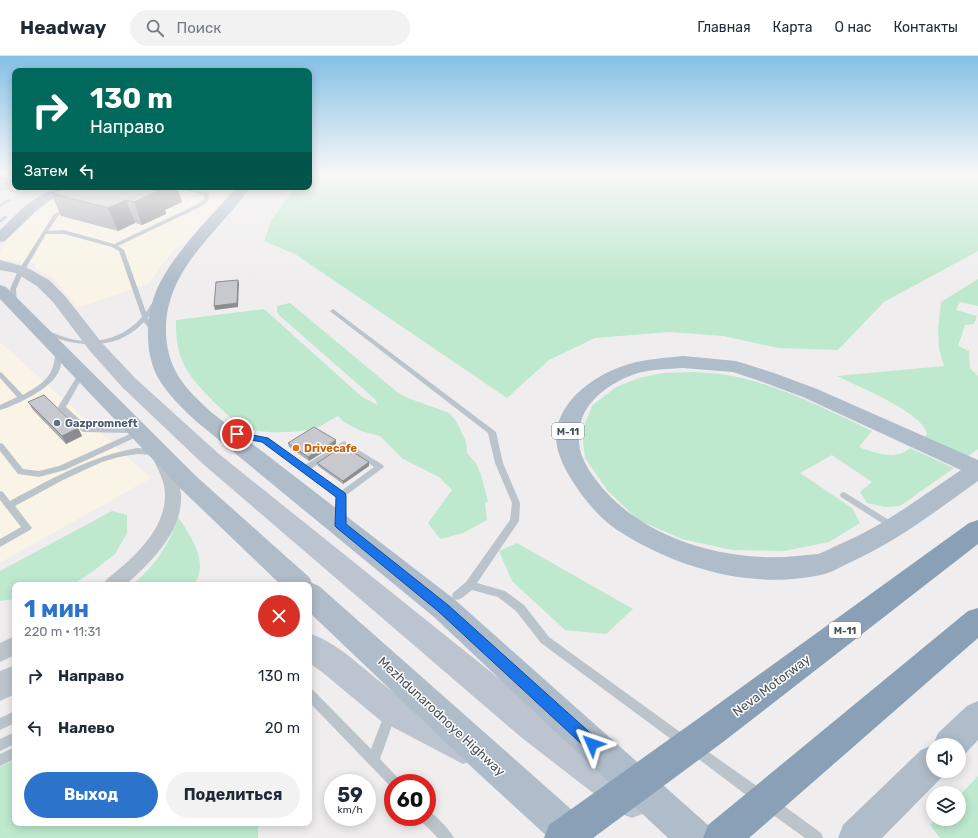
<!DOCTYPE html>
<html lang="ru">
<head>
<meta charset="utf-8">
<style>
	:root { --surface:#fff; --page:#f2f2f3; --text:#1f2937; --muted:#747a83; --line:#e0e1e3; --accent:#2b73cb }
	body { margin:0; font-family:Rubik,sans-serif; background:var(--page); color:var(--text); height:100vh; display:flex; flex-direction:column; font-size:15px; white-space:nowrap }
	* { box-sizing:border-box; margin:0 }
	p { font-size:13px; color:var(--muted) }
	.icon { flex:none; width:22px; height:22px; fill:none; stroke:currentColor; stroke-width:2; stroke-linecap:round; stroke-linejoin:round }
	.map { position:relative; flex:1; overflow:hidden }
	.panel { position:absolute; left:12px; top:526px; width:300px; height:244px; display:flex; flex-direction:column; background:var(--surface); border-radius:8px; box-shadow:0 2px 10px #0003 }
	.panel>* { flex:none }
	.guide { position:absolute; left:12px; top:12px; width:300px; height:122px; border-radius:8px; box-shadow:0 2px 10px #0003; background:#00695c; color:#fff; overflow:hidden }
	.fabs { position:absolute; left:926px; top:682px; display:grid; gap:8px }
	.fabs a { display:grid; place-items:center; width:40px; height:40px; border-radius:50%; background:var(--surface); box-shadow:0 2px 10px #0003; font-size:20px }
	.speed { position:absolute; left:324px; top:718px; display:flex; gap:8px; font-size:20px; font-weight:700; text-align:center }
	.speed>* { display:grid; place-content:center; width:52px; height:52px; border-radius:50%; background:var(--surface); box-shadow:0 2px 10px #0003; line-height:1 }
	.speed small { font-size:10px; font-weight:400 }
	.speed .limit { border:6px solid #d22; background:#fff; color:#111 }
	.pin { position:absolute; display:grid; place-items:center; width:34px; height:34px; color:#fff; margin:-17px; border:2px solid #fff; border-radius:50%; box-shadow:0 1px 4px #0007 }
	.me { position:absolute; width:44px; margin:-22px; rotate:313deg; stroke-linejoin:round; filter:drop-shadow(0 0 3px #0008) }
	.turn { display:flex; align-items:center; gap:14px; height:84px; padding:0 12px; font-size:18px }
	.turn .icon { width:52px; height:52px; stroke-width:2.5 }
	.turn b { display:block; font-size:28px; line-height:34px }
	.then { display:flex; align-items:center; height:38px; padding:0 12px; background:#0003; gap:8px; font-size:15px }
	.round { display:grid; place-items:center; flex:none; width:42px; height:42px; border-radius:21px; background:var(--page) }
	.overview { display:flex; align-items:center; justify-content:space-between; height:68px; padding:0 12px }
	h1 { font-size:24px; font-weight:700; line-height:30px; color:var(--accent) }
	.cta { display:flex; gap:8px; margin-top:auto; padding:8px 12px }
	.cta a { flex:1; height:46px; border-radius:24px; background:var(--accent); color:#fff; font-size:16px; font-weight:700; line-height:46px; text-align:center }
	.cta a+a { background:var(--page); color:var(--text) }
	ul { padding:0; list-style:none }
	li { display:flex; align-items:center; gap:12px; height:52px; padding:0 12px }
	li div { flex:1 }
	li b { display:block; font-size:15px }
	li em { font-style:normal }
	header { display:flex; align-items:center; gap:24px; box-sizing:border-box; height:56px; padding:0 20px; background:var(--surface); border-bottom:1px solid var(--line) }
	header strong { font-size:19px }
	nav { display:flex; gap:22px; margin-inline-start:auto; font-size:14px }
	.search { width:280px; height:36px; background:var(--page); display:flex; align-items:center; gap:10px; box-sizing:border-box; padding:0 14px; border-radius:22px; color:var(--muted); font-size:15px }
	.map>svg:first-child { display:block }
	.commercial { fill:#f9f4e6 }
	.green { fill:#bee9ce }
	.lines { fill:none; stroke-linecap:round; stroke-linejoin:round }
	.lane { fill:#bcc4cb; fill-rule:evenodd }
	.street { fill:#bcc4cb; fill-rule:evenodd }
	.secondary { fill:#bcc5cf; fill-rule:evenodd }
	.primary { fill:#afbcc9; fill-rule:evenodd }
	.highway { fill:#89a0b7; fill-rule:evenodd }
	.wall { fill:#abadb2 }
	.shaded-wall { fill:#8b8d91 }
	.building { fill:#c7c9cf; stroke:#8b8d91 }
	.route { fill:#1a73e8; stroke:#114b97 }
	.service-dot { fill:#5c6f8a; stroke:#fff; stroke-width:1.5 }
	.food-dot { fill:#e8710a; stroke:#fff; stroke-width:1.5 }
	.labels { text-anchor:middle; stroke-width:3; stroke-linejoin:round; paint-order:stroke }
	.shield { fill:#fff; stroke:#7e848a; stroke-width:1 }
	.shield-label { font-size:10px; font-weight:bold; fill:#475058 }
	.service-label { font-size:11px; font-weight:bold; fill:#4e5e75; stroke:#fff; text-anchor:start }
	.food-label { font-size:11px; font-weight:bold; fill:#c56008; stroke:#fff; text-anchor:start }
	.near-street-label { font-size:13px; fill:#475058; stroke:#fff }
</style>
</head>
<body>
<header>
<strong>Headway</strong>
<div class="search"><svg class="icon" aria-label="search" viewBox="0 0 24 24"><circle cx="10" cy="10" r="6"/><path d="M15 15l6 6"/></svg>Поиск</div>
<nav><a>Главная</a><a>Карта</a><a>О нас</a><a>Контакты</a></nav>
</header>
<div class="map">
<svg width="978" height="782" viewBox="0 0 978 782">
	<rect width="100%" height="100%" fill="#efeded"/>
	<path class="commercial" d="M72 131H235L194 179 176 192 162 209 150 227 77 252 62 232 53 222 35 212 37 208 0 204V196L6 185 14 176 48 146Z
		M0 286 151 422 0 507Z"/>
	<path class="green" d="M309 117H978V195L884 246 838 294 778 292 724 280 669 276 595 282 549 304 507 342 295 198 264 185 271 165 295 131H309Z
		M978 223V250L960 246 956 254 977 260 974 268 965 269 958 290 969 295 970 312 978 320V393L968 400 925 381 927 377C921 356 858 330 837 320L944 310 939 293 938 273 941 246Z
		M290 247 397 336 408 342 449 357 457 366 466 386 467 397 476 407 481 419 488 445 485 447 487 464 463 477 440 483 428 467 452 434 439 421 403 403 380 380 361 375 344 366 338 360C330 364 321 371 313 373 296 377 259 378 243 371 234 366 225 356 217 349 189 321 175 306 176 264L264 253 361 340 377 349 376 344 280 260 277 256V250Z
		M693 316C704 317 716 317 727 319 779 328 825 353 872 375L859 391C875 397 895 405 910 392L954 412 900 450 885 451 867 447 860 436 872 426 832 399 800 417 852 452 860 467 829 486 784 495 732 494 682 483 638 464 607 434 585 402 582 375 592 350 616 331 639 322 663 317Z
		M112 455 127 459V477L115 498 92 516 72 529H15V543L0 545V515Z
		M178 461C190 479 211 508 193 529H132C154 511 170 488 178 461Z
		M517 487 633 553 606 578 565 574 512 525 499 495Z
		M15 704V767H258V782H0V711Z
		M978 720V782H940L930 769 936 763H959V740Z"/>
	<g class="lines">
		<path class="lane" d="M175 131H182L208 137 209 142 206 147 200 151 118 190 124 194 146 256 155 243 157 242 160 244 148 262 157 276 156 277H152L144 266C117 295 79 292 45 278V276L47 275C55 277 62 281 71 283 97 289 124 282 142 261L119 195 112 191 64 178H46L23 217 16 233 17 248 14 250 12 249 10 233 17 217 54 158 67 152 71 153 58 160 48 175 64 174 114 188 196 149 205 142 204 139Z
			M8 143 12 144 0 151V148Z
			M4 160 8 161 0 167V164Z
			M333 253 496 376 503 407 520 447 519 465 477 527 505 535 524 549 549 581 687 681 689 685 687 689 683 691 679 689 541 587 516 555 498 541 472 534C466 538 461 546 453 543L452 540 453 537 466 526 510 464 512 447 495 407 488 377 331 256 330 255Z
			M58 293 61 295C62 303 62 310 58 317 50 333 17 349 0 354V349L17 341 0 322V316L2 317 23 339C43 327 55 321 55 295Z
			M82 315 85 317 66 351 88 371C102 371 135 368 144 376L143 378 65 414 39 421 18 418 0 395V387L3 388 23 413 39 415 59 410 132 377 83 376 59 353 58 351 79 317Z
			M231 374 268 382 305 409 344 385 383 409 384 411 345 440 346 467 344 469 341 470 338 469 336 467 337 440 263 386 228 379 227 377ZM344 392 374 411 341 435 311 413Z
			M137 392 154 393 158 396 154 399 137 398 119 401 102 406 63 424 15 450 32 472 30 474 0 491V483L21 471 0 444V435L3 436 10 445C51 423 91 400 137 392Z
			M844 436 897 469 899 471 897 473 894 474 891 473 841 441 840 439 841 437Z
			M309 633 313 634 371 693 386 654 390 652 394 654 396 658 380 703 399 723 401 727H393V732L391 731 309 646Z
			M15 655V667L0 674V662Z
			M15 676V688L0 695V683Z
			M696 688 700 690 764 735 765 740 764 745 759 746 754 745 692 698 690 694 692 690Z
			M15 691V703L0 710V698Z
			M771 743 776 744 821 777 823 782H805L766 754 765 749 766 744Z
			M427 754C435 758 450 774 454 782H438L422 766 420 761H427Z"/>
		<path class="street" d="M3 121H15V125H3Z
			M160 396 165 397 168 401C174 413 180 425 181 439 183 474 153 504 129 526L126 529H104L106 524C132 503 165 475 165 439 165 426 158 413 152 401L155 397Z
			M15 580V599L0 606V587Z"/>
		<path class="secondary" d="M15 121V130L0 136V127Z
			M0 204 26 211 49 224 65 240 102 287 136 323 219 398 546 660 645 731 650 744 645 757 632 762 619 757 522 682 203 408 122 331 90 295 53 246 37 230 16 217 0 214Z
			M309 577C346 590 371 623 404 643 426 657 451 667 475 679L480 691 475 703 463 708 381 665 322 616 309 607Z
			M15 609V638L0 645V615Z"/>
		<path class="primary" d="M54 131H68L36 155 5 185 0 186V174L26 149Z
			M237 131H250C217 179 164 213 166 278 168 315 185 332 211 356L454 543 708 769 713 782H668L434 561 197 366C182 352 167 338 157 320 143 292 146 252 161 225 177 194 213 158 237 131Z
			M0 229 6 231 198 422 309 521 312 527 319 530 589 769 594 782H549L479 718 309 556V529H281L182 434 0 243Z
			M683 300 736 305 774 317 817 333 978 404V425C936 455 896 486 849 507 840 511 831 517 821 519 751 534 676 512 617 474 601 463 588 448 577 432 567 417 556 399 556 380 558 343 598 317 629 308 646 303 665 302 683 300ZM683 312 733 316 760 325 803 341 961 414C922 440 884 470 840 488 833 491 825 496 818 498 811 499 804 499 797 500 727 507 640 483 596 424 582 405 575 390 581 366 587 342 615 324 638 317 652 313 669 313 683 312Z
			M978 645V684L962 701 959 702V689H933L938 677 967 650Z
			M933 689V715H946L945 718 882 782H838L843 769 921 694Z"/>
		<path class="highway" d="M978 464V488L723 686 593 782H544L549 769 699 662 969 467Z
			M978 552V582L749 782H703L708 769 968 555Z"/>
	</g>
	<path class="wall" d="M0 117H15V120H3L2 125Z
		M51 137 182 146 165 154 166 158 142 169 135 167 118 175 61 160Z
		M28 346 78 372 82 380 66 388 33 354Z
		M336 384V388L309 405 289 391 288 387Z
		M369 406V410L343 428 318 410 317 407Z"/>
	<path class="shaded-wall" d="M0 117H2L3 120 2 125H0Z
		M158 131H177L182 146 165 154 166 158 142 169 134 146 151 134Z
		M126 144 135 167 118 175 108 152Z
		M238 224 239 227 238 251 215 254 214 250Z
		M78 372 82 380 66 388 62 380Z
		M336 384V388L309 405 308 401Z
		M369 406V410L343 428V425Z"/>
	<path class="building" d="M68 131H158L151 134 158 135 134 146 126 144 108 152 51 137Z
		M238 224 237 247 214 250 216 226Z
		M44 339 78 372 62 380 28 346Z
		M314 371 336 384 308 401 288 387Z
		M343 390 369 406 343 425 317 407Z"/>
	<linearGradient id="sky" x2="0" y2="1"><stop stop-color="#85c0e6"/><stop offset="0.52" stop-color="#f8f7f7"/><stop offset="1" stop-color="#f8f7f7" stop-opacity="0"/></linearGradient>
	<rect width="978" height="226" fill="url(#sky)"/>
	<path class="route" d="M234 376H237L268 382 345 437 346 440V468L448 549 597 683 599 688 597 693 592 695 587 693 439 556 337 472 335 470 336 441 262 386 234 381 232 378Z"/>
	<circle class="service-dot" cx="57" cy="367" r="4"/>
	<circle class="food-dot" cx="296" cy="392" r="4"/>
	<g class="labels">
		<g class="shield">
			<rect x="552" y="367" width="32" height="16" rx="3"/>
			<rect x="829" y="566" width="32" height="16" rx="3"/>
		</g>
		<g class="shield-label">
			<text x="568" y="379">М-11</text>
			<text x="845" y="578">М-11</text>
		</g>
		<g class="service-label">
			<text x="65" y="371">Gazpromneft</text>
		</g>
		<g class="food-label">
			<text x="304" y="396">Drivecafe</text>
		</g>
		<g class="near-street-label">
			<text transform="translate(771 629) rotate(-37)" y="5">Neva Motorway</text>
			<text transform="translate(442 660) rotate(43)" y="5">Mezhdunarodnoye Highway</text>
		</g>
	</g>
</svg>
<div class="fabs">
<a><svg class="icon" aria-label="sound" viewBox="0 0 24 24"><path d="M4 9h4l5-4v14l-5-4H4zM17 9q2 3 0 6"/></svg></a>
<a><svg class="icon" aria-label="layers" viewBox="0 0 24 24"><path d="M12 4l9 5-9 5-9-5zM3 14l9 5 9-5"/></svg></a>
</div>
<div class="speed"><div>59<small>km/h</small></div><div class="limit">60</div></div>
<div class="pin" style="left:237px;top:378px;background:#d93025"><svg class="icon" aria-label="arrive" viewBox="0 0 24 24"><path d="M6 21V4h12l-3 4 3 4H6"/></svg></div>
<svg class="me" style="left:592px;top:688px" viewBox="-20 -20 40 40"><path d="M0-17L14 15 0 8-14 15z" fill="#1a73e8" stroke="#fff" stroke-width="4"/></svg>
<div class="guide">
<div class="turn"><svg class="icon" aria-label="right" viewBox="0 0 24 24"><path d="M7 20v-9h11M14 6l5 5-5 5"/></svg><div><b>130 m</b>Направо</div></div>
<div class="then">Затем<svg class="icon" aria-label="left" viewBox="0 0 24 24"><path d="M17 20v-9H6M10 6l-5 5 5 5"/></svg></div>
</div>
<section class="panel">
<div class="overview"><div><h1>1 мин</h1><p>220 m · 11:31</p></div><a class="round" style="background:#d93025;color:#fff"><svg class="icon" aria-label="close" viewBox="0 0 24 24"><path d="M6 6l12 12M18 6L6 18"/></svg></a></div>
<ul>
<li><svg class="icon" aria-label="right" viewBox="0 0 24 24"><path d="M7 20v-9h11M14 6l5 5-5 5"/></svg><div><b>Направо</b></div><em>130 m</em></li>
<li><svg class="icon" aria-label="left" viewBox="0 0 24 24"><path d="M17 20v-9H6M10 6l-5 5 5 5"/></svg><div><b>Налево</b></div><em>20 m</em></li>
</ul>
<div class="cta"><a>Выход</a><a>Поделиться</a></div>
</section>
</div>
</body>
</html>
